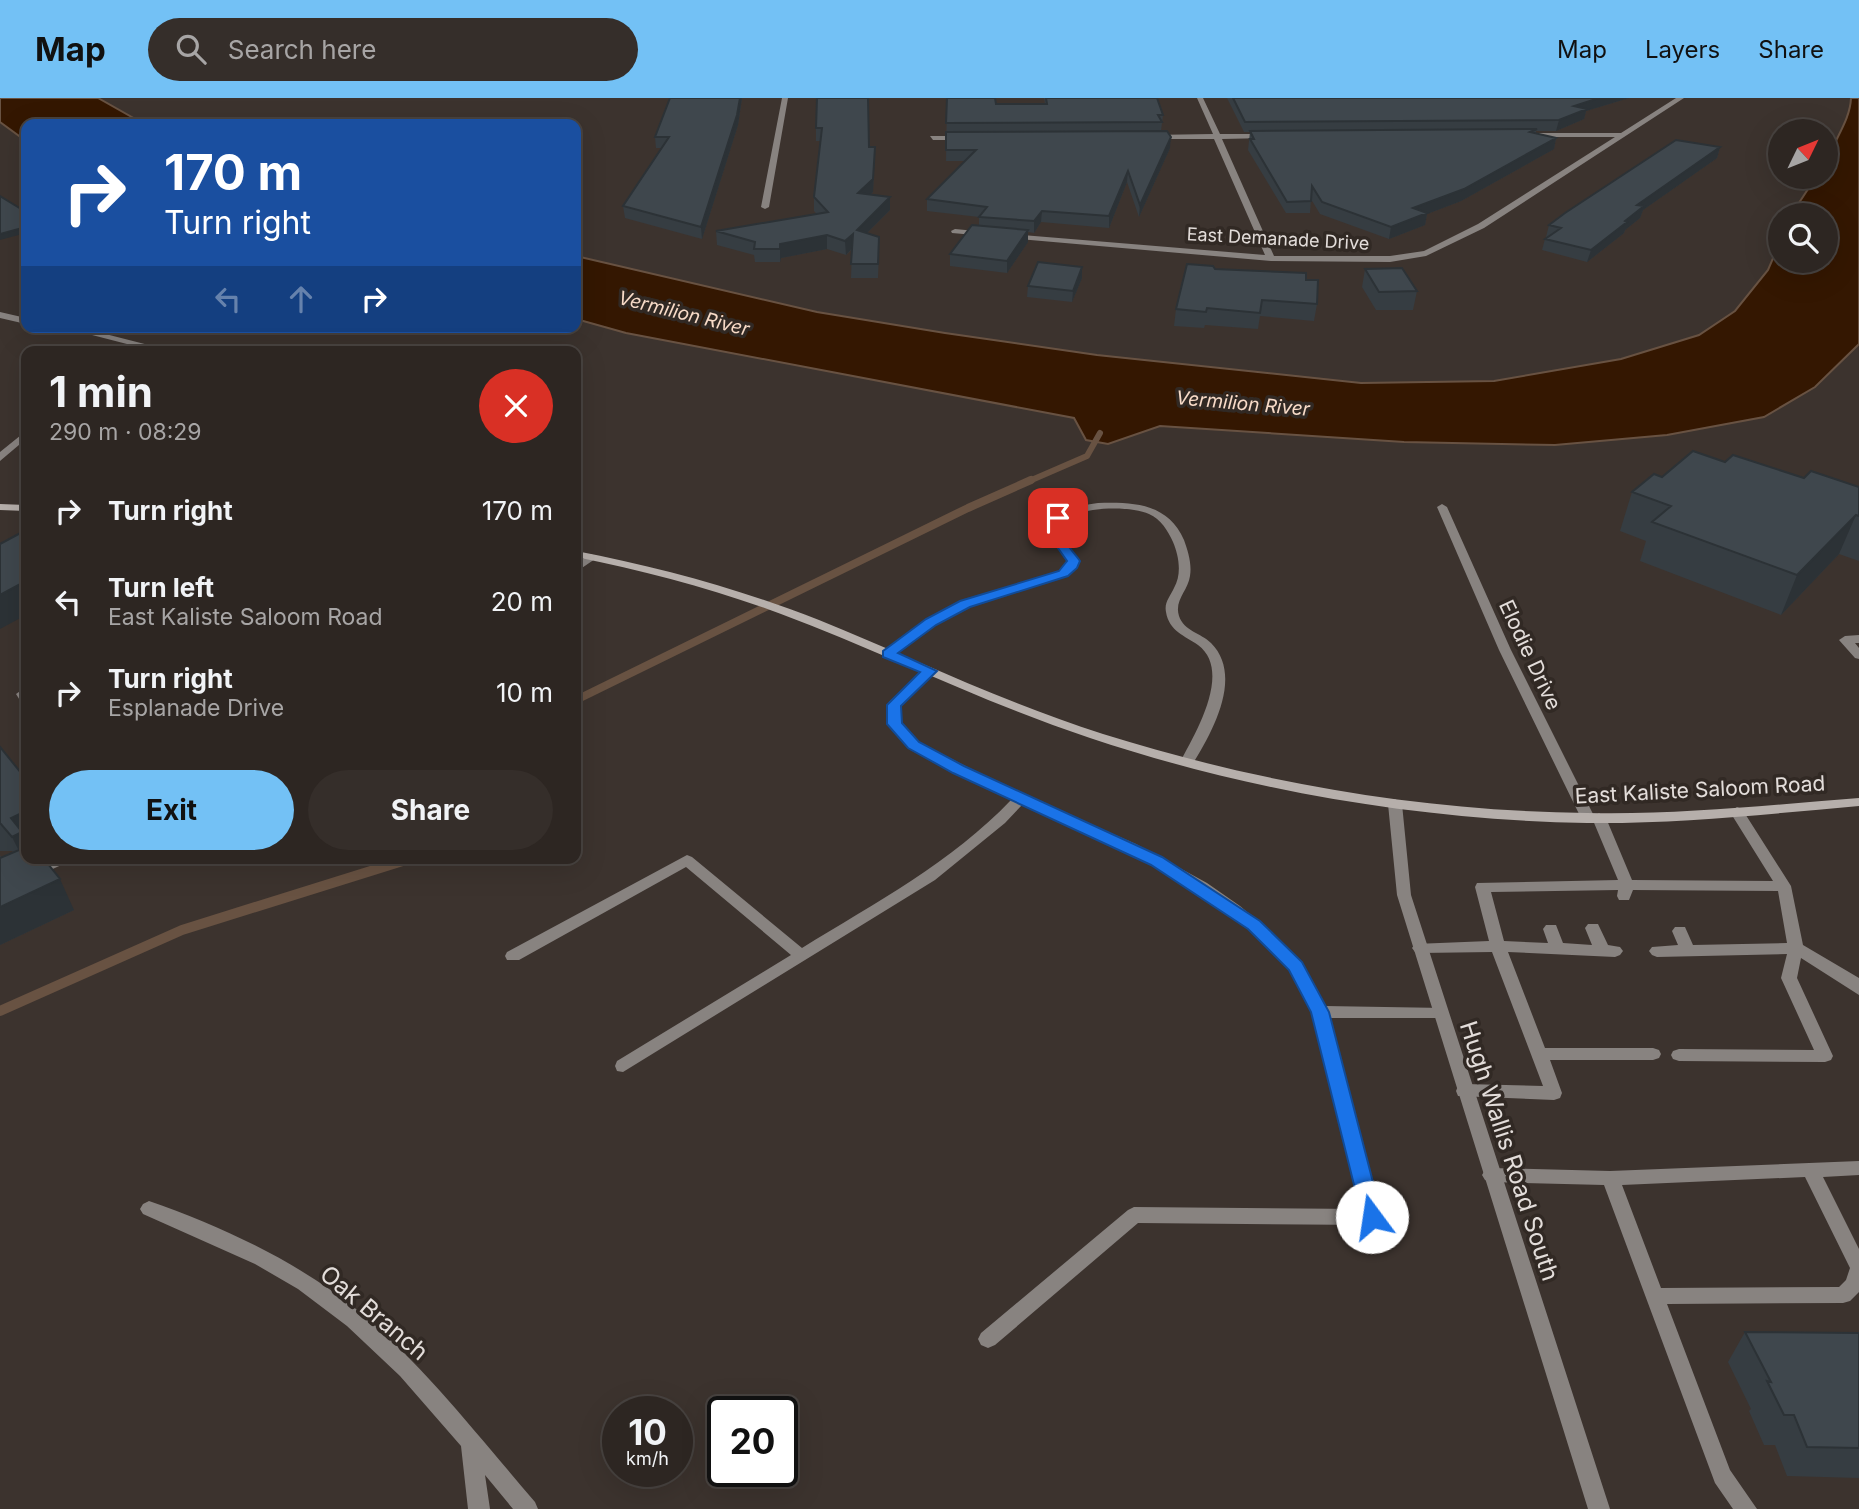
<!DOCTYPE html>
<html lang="en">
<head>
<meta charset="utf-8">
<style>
	:root { --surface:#2d2622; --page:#352e2a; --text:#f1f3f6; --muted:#a7a5a5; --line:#484340; --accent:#73c1f5 }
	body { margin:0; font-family:Inter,sans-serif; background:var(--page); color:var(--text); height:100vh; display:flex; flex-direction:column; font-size:26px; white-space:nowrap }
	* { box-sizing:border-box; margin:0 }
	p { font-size:23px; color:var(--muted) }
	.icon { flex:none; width:38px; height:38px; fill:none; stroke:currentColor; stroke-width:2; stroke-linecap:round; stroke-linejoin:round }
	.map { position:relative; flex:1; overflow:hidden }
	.panel { position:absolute; left:21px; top:248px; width:560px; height:518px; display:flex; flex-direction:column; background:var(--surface); border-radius:14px; box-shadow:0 7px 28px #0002,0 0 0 2px var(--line) }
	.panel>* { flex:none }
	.top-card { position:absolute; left:21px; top:21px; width:560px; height:214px; border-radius:14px; box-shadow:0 7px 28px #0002,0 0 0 2px var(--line); background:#1a4fa0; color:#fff; overflow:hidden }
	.needle { width:46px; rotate:47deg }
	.controls { position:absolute; left:1768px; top:21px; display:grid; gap:14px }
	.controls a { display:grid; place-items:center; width:70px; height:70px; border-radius:50%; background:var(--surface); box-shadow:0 7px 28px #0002,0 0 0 2px var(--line); font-size:35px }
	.speed { position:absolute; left:602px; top:1298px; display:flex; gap:14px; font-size:35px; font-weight:700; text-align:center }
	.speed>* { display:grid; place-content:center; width:91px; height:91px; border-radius:50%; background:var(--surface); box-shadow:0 7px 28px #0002,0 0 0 2px var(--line); line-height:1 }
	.speed small { font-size:18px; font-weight:400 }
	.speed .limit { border:4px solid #111; border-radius:10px; background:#fff; color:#111 }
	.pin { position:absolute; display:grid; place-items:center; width:60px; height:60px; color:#fff; margin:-30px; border-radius:14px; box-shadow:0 4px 10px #0006 }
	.me { position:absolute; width:77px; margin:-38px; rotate:346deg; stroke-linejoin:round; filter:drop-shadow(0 0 5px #0008) }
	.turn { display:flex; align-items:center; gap:24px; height:147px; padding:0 28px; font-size:32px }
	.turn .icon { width:91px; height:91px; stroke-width:2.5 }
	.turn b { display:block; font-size:49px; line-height:60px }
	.lanes { display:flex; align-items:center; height:66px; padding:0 28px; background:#0003; justify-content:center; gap:35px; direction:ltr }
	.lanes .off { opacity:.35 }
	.round { display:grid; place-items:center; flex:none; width:74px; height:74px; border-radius:37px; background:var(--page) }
	.headline { display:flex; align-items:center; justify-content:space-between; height:119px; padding:0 28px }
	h1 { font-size:42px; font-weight:700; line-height:52px }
	.button { display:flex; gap:14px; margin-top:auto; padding:14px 28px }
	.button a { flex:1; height:80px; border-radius:42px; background:var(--accent); color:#111; font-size:28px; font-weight:700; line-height:80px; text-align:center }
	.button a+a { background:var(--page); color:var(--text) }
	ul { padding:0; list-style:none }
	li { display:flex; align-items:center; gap:21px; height:91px; padding:0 28px }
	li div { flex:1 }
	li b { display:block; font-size:26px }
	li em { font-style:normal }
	header { display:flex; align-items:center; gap:42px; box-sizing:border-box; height:98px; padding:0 35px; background:var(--accent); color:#111 }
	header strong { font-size:33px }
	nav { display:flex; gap:38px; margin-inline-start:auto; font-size:24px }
	.search { width:490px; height:63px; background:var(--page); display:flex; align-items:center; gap:18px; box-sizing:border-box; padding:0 24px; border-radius:38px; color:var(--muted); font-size:26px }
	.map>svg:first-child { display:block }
	.water { fill:#341701; stroke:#685242; stroke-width:2 }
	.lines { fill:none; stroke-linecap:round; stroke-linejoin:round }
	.stream-far2 { stroke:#685242; stroke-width:6 }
	.stream-far1 { stroke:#685242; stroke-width:8 }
	.stream { stroke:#685242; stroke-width:10 }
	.service { fill:#888380; fill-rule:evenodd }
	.minor { fill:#888380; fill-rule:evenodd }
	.secondary { fill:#b6afab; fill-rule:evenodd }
	.wall { fill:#363d42 }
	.shaded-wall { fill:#2c3236 }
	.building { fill:#3f474d; stroke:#2c3236; stroke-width:2 }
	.route { fill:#1a73e8; stroke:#114b97; stroke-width:2 }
	.labels { text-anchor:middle; stroke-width:7; stroke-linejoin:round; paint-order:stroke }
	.far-street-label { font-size:18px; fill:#e3ddda; stroke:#312924 }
	.far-water-label { font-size:19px; font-style:italic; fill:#f8dbc8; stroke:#312924 }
	.street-label { font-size:21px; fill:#e3ddda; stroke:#312924 }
	.near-street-label { font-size:24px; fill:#e3ddda; stroke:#312924 }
</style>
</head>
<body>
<header>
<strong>Map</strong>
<div class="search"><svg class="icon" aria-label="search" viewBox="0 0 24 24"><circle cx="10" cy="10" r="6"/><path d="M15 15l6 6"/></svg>Search here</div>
<nav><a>Map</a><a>Layers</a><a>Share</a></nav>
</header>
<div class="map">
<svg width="1859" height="1411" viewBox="0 0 1859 1411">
	<rect width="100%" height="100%" fill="#3c332e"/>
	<path class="water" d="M0 0H98L144 26H26V43L0 24Z
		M1851 0H1859V246L1815 289 1764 319 1667 337 1555 347 1404 344 1160 328 1108 346 1086 342 1074 320 626 235 576 221V158L817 214 945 235 1097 257 1361 285 1494 283 1621 261 1699 237 1735 213 1768 172 1780 144V163H1825V117H1791L1816 79H1825C1825 51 1850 28 1851 0Z"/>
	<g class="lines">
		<path class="stream-far2" d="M1027 384 1087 358 1100 335"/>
		<path class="stream-far1" d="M576 602 968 410 1031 382"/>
		<path class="stream" d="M0 913 182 832 409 761"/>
		<path class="service" d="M26 333V341L0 363V354Z
			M591 456 597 459 595 461 576 474V465Z
			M1859 537V545H1855L1859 550V561L1855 560 1839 542 1845 538Z
			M930 569 936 573 934 576 901 608V625L918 644 1025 698 1136 746 1207 785 1240 808 1271 834 1300 862 1325 908 1445 910 1447 914 1445 918 1439 920H1330L1381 1119 1378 1124 1372 1127 1138 1125 995 1247 988 1250 981 1247 978 1241 981 1235 1128 1112 1134 1109 1361 1111 1312 914 1288 870 1261 841 1230 816 1197 793 1125 753 1022 707 1005 725 935 782 623 974 617 973 615 968 617 963 791 857 686 769 519 862H507L505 858 507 854 687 757 692 759 802 850C875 805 952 764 1011 702L908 650 887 626 889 604 926 570Z
			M26 589V605L21 604 16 596Z
			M1737 709 1742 711 1791 788 1803 847 1859 880V897L1801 860 1797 880 1833 958 1831 962 1825 964 1679 963 1673 961 1671 957 1673 953 1679 951 1814 952 1781 880 1787 856 1657 859 1652 857 1649 853 1652 849 1678 847 1672 833 1675 829H1685L1693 847 1787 845 1778 793 1633 792 1629 802H1619L1617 798 1618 792 1491 794 1504 843 1548 845 1543 831 1546 827H1556L1563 845 1592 847 1585 830 1588 826H1598L1608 847 1620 849 1623 853 1620 857 1615 859 1508 854 1545 950H1653L1659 952 1661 956 1659 960 1653 962H1550L1562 995 1560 1000 1554 1002 1458 998 1456 993 1458 988 1464 986 1543 988 1492 854 1420 855 1415 854 1412 850 1415 846 1489 843 1475 789 1477 785 1618 782 1592 720 1599 715 1606 720 1632 782 1773 783 1730 714Z
			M50 761H70L68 764 0 795V784Z
			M1859 1063V1077L1823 1079 1859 1151V1194L1850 1203 1843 1205 1667 1206 1730 1372 1757 1411H1733L1715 1385 1604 1087 1491 1084 1485 1082 1482 1077 1485 1072 1491 1070 1610 1073ZM1805 1079 1850 1170 1846 1182 1839 1189 1661 1190 1622 1087Z"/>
		<path class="minor" d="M782 0H788L769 109 765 111 761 109Z
			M1197 0H1203L1220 36H1267L1271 38 1267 40 1222 41 1274 158H1390L1424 153 1478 126 1615 39H1522L1519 35H1621L1676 0H1684L1484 130 1426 158 1390 164 1271 163 1007 140V136H1010L1265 157 1214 41H1151L1147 39 1151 37 1213 36Z
			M930 38H963L967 40 963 42H933Z
			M955 131 986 134 990 136 986 138 952 135 951 133Z
			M0 214 26 220V226L0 220Z
			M61 229H78L176 254H158Z
			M1098 405C1133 404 1168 405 1184 442 1188 453 1192 466 1190 478 1188 493 1174 502 1179 518 1184 533 1201 535 1211 545 1244 578 1212 635 1192 667L1187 668 1180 664C1195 636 1233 573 1198 547 1185 538 1169 533 1166 514 1164 504 1170 499 1174 490 1182 476 1179 458 1173 444 1168 433 1161 421 1149 416 1130 407 1072 408 1059 427L1062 441 1080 463 1077 470 1067 478 969 509 935 527 892 559 888 560 882 556 927 521 961 503 1059 474 1067 467 1068 463 1051 441 1047 427C1060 410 1078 408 1098 405Z
			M1442 406 1447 409 1511 552 1595 720 1593 723 1588 725 1581 720 1499 552 1437 409Z
			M1395 701 1402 706 1411 797 1610 1411H1588L1397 797 1388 706Z
			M149 1103C224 1129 300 1165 361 1215 426 1270 479 1339 535 1404L538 1411H513L485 1377 490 1411H468L461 1348 400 1278 347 1228 298 1191 255 1166 143 1116 140 1111 143 1106Z"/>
		<path class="secondary" d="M0 406 26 407V413L0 412Z
			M576 453C659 469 740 491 819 522 913 560 1005 605 1103 636 1259 685 1423 713 1587 715 1678 717 1769 707 1859 700V708C1769 716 1678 726 1587 725 1419 722 1249 693 1090 640 984 605 885 555 781 516 714 491 645 473 576 459Z"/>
	</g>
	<path class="wall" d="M670 0H742L738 27 702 141 625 120 623 108 662 50H656L655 39Z
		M947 0 996 6H1045L1044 0H1157L1163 17 1161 33 1170 50 1139 119 1127 84 1109 130 1041 124 1034 135 1028 134V144L1007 175 950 168V156L979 128V119L927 113V101L965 63H946Z
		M1227 0H1629L1586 13 1584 21 1556 33H1536V36L1556 40 1554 51 1461 103 1427 116 1425 127 1389 141 1320 116 1311 101 1310 115H1286L1248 52 1250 34H1244Z
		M868 17 869 49H875L873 94 871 96 890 99V112L867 135 879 153 878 180H851L852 151 846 157 827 151 781 160 780 164H755L754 157 717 147 716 133 817 116 814 113V99L821 43H816V30Z
		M1720 49 1717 60 1643 112 1640 120 1625 132 1624 135 1587 164 1542 152 1545 141 1547 139H1546L1549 127Z
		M1082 169V180L1072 204 1027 199 1028 188Z
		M1215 171 1306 182 1317 206 1314 223 1260 218 1258 231 1205 227 1204 230 1174 228 1176 211Z
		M1365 171 1417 193 1413 212H1376L1362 189Z
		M1725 364 1804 380 1859 389V463L1839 456 1781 517 1640 463 1646 443 1620 433 1632 394 1662 379Z
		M0 649 26 761 74 812 0 847V757L1 759 13 754 12 753H0Z
		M1745 1234 1859 1235V1380L1787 1378 1775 1347H1764L1749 1313 1751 1311 1728 1264Z"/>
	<path class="shaded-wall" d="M740 0H742L738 27 702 141 701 129Z
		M1599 0H1629L1586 13 1584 21 1556 33 1559 22 1574 8Z
		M1171 39 1170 50 1139 119 1140 107Z
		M1556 40 1554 51 1461 103 1427 116 1425 127 1389 141 1391 129 1413 110Z
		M875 49 873 94 859 108 858 95Z
		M1720 49 1717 60 1643 112 1640 120 1625 132 1624 135 1587 164 1591 152 1625 123 1637 107Z
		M1128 73 1127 84 1109 130V118Z
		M890 99V112L857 145V132Z
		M1042 113 1041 124 1034 135V123Z
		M26 129V135L0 142V136Z
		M1028 132V144L1007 175V163Z
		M853 136V149L846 157 845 143Z
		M827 137V151L781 160 780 164V146Z
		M1082 169V180L1072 204 1073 193Z
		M1856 417 1839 456 1781 517 1797 477Z
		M26 483V517L0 531V497Z
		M26 713V761L27 769 12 739 11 720Z
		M60 781 74 812 0 847V809Z"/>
	<path class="building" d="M670 0H740L737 17 701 129 623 108 669 39H655Z
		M817 0H868L869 49H875L873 81 858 95 890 99 857 132 879 139 878 166H851L853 136 845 143 827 137 780 146V151H754L755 144 716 133 828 114 814 99 822 30H816Z
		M947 0H995L996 6H1047L1046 0H1157L1163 17H1158L1162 24 946 25Z
		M1233 0H1599L1574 8 1587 11 1559 22 1245 24Z
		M1537 31 1530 34 1556 40 1464 91 1413 110 1427 115 1391 129 1322 104 1312 88 1311 103 1287 104 1250 41H1254L1250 33Z
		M1167 33 1171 39 1140 107 1128 73 1109 118 1042 113 1034 123 979 119 987 109 927 101 976 52H946V34Z
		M1676 42 1720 49 1637 107 1644 108 1625 123 1627 124 1591 152 1545 141 1561 130 1549 127 1565 115Z
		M0 98 26 114V129L0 136Z
		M972 127 1028 132 1007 163 950 156Z
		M1038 164 1082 169 1073 193 1028 188Z
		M1187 166 1213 168 1215 171 1306 175V182H1318L1317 206 1262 202 1260 215 1207 210 1206 214 1176 211Z
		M1402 170 1417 193 1379 194 1365 171Z
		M1693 353 1725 364 1733 357 1804 380 1811 373 1859 389V418L1856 417 1797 477 1652 424 1671 408 1632 394 1654 376 1662 379Z
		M26 432V483L0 497V446Z
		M0 649 26 681V713L11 720 22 734 12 739 0 725Z
		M26 749V761H44L60 781 0 809V760Z
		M1745 1234 1859 1235V1350L1807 1349 1794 1317H1784L1767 1283 1771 1284Z"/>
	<path class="route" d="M1058 416 1064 420C1053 435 1071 450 1080 463L1077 470 1068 478 970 509 936 527 898 555 937 573 901 608 902 625 919 644 964 668 1162 759 1260 823 1302 864 1329 914 1382 1119 1379 1125 1372 1127 1365 1125 1362 1119 1311 914 1289 872 1248 831 1151 767 953 675 908 650 887 626V607L920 574 883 559V553L926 521 960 503 1059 473 1067 463 1046 433V425Z"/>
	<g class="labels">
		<g class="far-street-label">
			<text transform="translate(1278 141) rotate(3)" y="6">East Demanade Drive</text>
		</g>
		<g class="far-water-label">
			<text transform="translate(684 215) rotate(14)" y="7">Vermilion River</text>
			<text transform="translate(1243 305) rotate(5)" y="7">Vermilion River</text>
		</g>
		<g class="street-label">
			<text transform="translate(1530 557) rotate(65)" y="7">Elodie Drive</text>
			<text transform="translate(1700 692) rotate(-3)" y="7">East Kaliste Saloom Road</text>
		</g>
		<g class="near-street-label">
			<text transform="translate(1509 1053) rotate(72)" y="8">Hugh Wallis Road South</text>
			<text transform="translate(374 1215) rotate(40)" y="8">Oak Branch</text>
		</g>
	</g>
</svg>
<div class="controls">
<a><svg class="needle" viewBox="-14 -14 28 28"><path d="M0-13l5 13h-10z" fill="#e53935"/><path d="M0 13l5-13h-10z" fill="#a7a5a5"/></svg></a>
<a><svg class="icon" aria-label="search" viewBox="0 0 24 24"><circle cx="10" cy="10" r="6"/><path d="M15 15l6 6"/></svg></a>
</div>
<div class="speed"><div>10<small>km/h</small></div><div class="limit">20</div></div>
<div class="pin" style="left:1058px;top:420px;background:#d93025"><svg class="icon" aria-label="arrive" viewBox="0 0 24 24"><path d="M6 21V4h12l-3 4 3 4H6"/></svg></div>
<svg class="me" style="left:1372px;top:1119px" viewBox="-20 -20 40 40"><circle r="19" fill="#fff"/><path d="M0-13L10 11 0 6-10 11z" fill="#1a73e8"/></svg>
<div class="top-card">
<div class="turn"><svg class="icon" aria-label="right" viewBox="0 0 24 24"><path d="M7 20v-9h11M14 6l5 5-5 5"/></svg><div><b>170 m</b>Turn right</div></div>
<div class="lanes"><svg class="icon off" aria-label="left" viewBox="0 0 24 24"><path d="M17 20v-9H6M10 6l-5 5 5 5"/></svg><svg class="icon off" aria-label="ahead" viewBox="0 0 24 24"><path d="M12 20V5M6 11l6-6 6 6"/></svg><svg class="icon" aria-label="right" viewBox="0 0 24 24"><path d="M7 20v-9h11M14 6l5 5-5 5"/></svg></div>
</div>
<section class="panel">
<div class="headline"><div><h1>1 min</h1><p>290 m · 08:29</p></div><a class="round" style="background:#d93025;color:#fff"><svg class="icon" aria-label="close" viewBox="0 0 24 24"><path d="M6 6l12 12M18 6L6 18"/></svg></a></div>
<ul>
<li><svg class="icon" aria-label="right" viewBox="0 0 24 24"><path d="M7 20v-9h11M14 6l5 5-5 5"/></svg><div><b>Turn right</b></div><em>170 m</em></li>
<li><svg class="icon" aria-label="left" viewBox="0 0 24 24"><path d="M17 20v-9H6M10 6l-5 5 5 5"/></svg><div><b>Turn left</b><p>East Kaliste Saloom Road</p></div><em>20 m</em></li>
<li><svg class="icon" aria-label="right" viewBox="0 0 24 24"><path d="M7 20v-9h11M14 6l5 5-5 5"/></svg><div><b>Turn right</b><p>Esplanade Drive</p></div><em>10 m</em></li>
</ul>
<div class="button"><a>Exit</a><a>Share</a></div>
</section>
</div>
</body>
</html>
